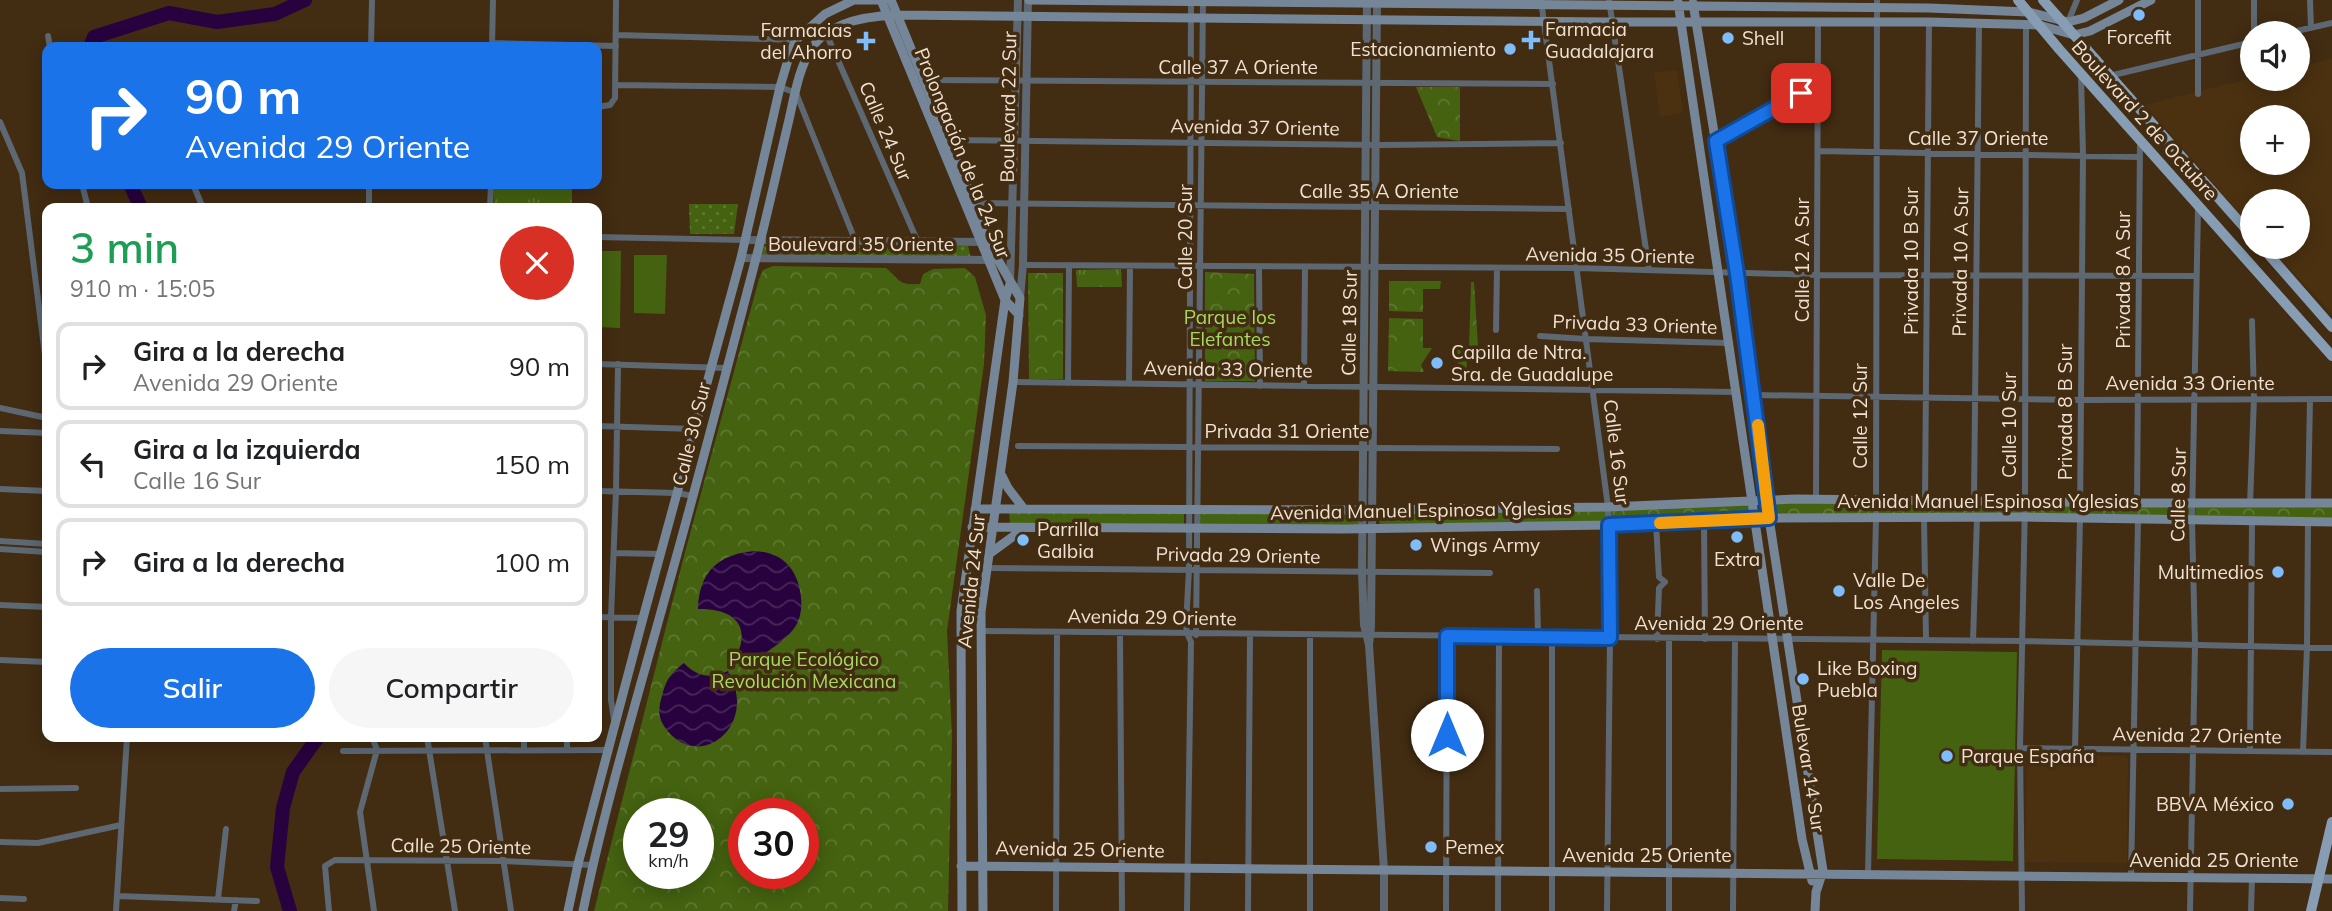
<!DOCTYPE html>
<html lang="es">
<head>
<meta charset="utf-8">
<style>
	:root { --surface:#fff; --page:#f6f6f6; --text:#202124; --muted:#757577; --line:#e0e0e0; --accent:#1a73e8 }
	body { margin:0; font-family:Mulish,sans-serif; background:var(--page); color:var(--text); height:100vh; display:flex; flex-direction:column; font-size:26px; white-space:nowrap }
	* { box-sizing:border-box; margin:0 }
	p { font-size:23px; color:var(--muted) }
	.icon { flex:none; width:38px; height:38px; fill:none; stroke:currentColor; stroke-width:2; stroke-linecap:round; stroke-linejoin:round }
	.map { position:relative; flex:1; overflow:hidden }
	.side { position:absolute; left:42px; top:203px; width:560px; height:539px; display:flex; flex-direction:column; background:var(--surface); border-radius:14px; box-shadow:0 4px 18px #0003 }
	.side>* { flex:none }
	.guide { position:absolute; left:42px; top:42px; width:560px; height:147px; border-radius:14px; box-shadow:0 4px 18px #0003; background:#1a73e8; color:#fff; overflow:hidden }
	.fabs { position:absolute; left:2240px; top:21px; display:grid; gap:14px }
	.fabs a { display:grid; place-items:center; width:70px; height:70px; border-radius:50%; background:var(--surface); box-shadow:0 4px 18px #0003; font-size:35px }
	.speed { position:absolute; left:623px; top:798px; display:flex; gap:14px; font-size:35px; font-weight:700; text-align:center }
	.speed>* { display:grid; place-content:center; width:91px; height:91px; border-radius:50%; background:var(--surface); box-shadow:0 4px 18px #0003; line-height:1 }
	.speed small { font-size:18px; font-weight:400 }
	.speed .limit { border:10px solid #d22; background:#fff; color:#111 }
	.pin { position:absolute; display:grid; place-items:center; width:60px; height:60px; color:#fff; margin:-30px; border-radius:14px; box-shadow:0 4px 10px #0006 }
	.me { position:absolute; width:77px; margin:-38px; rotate:0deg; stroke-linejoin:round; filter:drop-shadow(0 0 5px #0008) }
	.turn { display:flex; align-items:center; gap:24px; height:147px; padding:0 28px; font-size:32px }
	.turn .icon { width:91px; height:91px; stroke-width:2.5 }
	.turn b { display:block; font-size:49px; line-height:60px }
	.round { display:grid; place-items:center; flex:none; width:74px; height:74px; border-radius:37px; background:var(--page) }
	.head { display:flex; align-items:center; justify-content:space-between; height:119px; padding:0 28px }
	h1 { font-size:42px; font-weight:600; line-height:52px; color:#1e9e55 }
	.cta { display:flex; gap:14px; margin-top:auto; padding:14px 28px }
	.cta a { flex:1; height:80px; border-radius:42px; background:var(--accent); color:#fff; font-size:28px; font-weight:600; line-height:80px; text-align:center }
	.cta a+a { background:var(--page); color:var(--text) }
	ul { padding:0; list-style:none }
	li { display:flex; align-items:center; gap:21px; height:88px; margin:0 14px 10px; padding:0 14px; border:4px solid var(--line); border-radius:14px }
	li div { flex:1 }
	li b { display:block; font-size:26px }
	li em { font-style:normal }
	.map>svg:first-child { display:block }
	.built { fill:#4b3110; fill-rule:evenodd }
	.grass { fill:url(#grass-tufts) }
	.forest { fill:url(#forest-crowns); fill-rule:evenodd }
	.garden { fill:url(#garden-dots) }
	.pitch { fill:#446210 }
	.water { fill:url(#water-waves) }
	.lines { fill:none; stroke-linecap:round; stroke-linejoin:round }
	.river { stroke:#28023e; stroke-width:14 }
	.minor { stroke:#5d6873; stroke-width:6 }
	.tertiary { stroke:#5d6873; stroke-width:8 }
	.secondary { stroke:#748698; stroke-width:9 }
	.primary { stroke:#869db4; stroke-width:10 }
	.route-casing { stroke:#114b97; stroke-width:18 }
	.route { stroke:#1a73e8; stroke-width:12 }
	.slow { stroke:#f59e0b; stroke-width:12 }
	.poi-dot { fill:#7fbdfa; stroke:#422c12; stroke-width:2.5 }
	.labels { text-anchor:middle; stroke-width:7; stroke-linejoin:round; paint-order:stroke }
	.poi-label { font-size:19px; fill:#f0e1d2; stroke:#422c12; text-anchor:start }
	.street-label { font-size:19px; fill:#f0e1d2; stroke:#422c12 }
	.park-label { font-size:19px; fill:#a6da5e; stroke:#422c12 }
</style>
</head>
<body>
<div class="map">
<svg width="2332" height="911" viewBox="0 0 2332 911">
	<defs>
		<pattern id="grass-tufts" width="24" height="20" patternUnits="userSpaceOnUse" patternTransform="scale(1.75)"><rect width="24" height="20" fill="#446210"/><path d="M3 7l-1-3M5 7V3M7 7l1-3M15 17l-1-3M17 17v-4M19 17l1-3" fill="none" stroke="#5f7832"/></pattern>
		<pattern id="forest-crowns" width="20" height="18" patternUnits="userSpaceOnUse" patternTransform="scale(1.75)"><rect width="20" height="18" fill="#446210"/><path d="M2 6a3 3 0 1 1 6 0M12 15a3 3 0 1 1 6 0" fill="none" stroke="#5f7832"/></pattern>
		<pattern id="garden-dots" width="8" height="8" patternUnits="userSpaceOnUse" patternTransform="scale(1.75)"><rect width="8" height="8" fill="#446210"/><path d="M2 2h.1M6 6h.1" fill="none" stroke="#5f7832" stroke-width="1.8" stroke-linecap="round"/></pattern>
		<pattern id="water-waves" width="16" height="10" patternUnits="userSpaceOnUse" patternTransform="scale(1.75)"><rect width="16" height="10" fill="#28023e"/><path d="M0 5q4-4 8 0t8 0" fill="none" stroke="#482759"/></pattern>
	</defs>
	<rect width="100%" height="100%" fill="#422c12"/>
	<path class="built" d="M2332 59V314L2269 247H2298V201H2252V228L2145 105 2252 78 2298 79V67ZM2252 117H2298V163H2252Z
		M1677 70 1683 113 1660 117 1654 73Z
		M2031 754 2125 756 2128 759 2127 863 2025 862 2027 757Z"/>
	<path class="grass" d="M494 184H572V208H494Z
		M1121 269 1122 287H1077L1076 270Z"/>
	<path class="forest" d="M1416 87H1460V141L1437 137Z
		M773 266 886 268C901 281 898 285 920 284L923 274 933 269 965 268 975 277 986 315 984 364 947 631 952 736 948 911H594L684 556 759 279 763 270ZM639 814H698V873H639ZM744 814H803V873H744Z
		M1205 272 1254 274 1255 381H1205Z
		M1028 273H1063V379H1029Z
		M1389 281H1441L1440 289H1423V312L1389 311Z
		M1471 282H1474L1479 362H1467L1466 373H1458L1457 349H1469Z
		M1389 318 1423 319V348H1432L1421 365 1424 372 1388 371Z
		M1748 499 1751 516 1607 525 1380 528 1379 514Z
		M1774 502H1868V508L1869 503 2190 506V519L1774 515Z
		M2332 505V520L2195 519 2196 506Z
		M1009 511 1184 512V524L1010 523Z
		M1200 514H1362V527L1200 525Z"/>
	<path class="garden" d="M689 204H738L734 234H690Z
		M761 246H968L971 258 761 254Z"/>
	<path class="pitch" d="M597 251H621L620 328 597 327Z
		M634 255H667L665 314 634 313Z
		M1402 345 1407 350 1414 348 1419 350 1422 358 1417 365 1407 363 1402 370H1396L1390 365C1388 358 1392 353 1399 352L1398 348Z
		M1882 650 2017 652 2013 861 1877 859Z"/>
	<path class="water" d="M755 551C766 552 776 554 785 562 801 575 807 610 795 627 784 643 763 653 749 666L737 655C752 622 729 608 698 609 699 572 718 554 755 551Z
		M684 663C696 677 713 679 728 671 760 726 699 773 666 729 660 721 658 714 660 704 665 683 667 676 684 663Z"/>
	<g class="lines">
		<path class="river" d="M90 47 94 37 169 13 217 22 275 14 305 0
			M130 184 141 208
			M290 911 277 867 283 808 293 772 318 737"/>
		<path class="minor" d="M1541 0 1608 507 1610 638 1607 911
			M1609 0 1649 270
			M2198 0V94
			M2254 0V33
			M2310 0 2311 28
			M2068 22 2077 0
			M826 33 917 240
			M2288 33 2332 23
			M616 35 796 40
			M48 36 50 47
			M492 43 616 46
			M371 47 372 0
			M492 47 493 0
			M2109 76 2252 42
			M924 80 1553 84
			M616 85 780 87 796 93 855 240
			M597 107 610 105 615 98 616 0
			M0 122 22 173 47 371
			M948 140 1380 145 1561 143
			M1716 141 1820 83
			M1818 151 2139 157
			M82 184 88 208
			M193 184 203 208
			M973 203 1569 209
			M369 208V184
			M490 208 491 184
			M597 237 745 240
			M1023 265 1577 268 1817 275 2196 276
			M1259 267 1260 386
			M1496 330 1497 268
			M1540 336 1586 339 1728 343
			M597 364 726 368
			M1013 382 1736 392
			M1068 383 1069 265
			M1129 384 1130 266
			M1304 386 1305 267
			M1754 395 2080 400 2332 399
			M0 408 47 418
			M597 426 694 429
			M0 431 47 433
			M1018 446 1557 449
			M0 489 47 491
			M597 491 677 493 693 496
			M1816 499 1818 21
			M1925 501 1929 22
			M1974 501 1979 24
			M2137 503 2140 141
			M2308 503 2310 399
			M2250 504 2254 398 2252 321
			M1924 518 1926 640
			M1704 521 1705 639
			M1656 523 1659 577 1665 582 1659 588 1657 639
			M0 541 47 544
			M0 549 47 552
			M614 553 660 554
			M987 568 1490 573
			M1537 591 1538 637
			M0 605 47 607
			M597 617 643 618
			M980 631 2021 641 2332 648
			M1120 633 1122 911
			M1196 635 1203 0
			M1973 641 1977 518
			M0 660 47 662
			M614 720 611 700V617L616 491 618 364
			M372 737 377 750 360 812 374 911
			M427 737 455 911
			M485 737 511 911
			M524 737V749
			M2020 748 2332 752
			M2075 749 2080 519 2083 155 2081 76
			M567 750V737
			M343 751 609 750
			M2250 751 2252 522
			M2303 752 2307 647 2308 522
			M0 789 76 788
			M0 842 38 843 121 825
			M1868 874 1876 518 1877 0
			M2131 877 2138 520
			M117 896 257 901
			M0 898 24 899
			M218 899 226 829
			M116 911 127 737
			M234 911 236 900
			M329 911 325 866 335 860 504 861 592 865
			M1056 911 1057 632
			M1187 911 1191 642 1187 633 1186 625 1189 569 1191 0
			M1248 911 1250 634
			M1310 911V635
			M1446 911 1447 636
			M1498 911 1499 637
			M1552 911V637
			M1669 911V639
			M1733 911 1735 639
			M2022 911 2020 748 2025 502 2026 24
			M2190 911 2195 645 2192 521 2198 207
			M2251 911 2252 878"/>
		<path class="tertiary" d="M1367 0 1362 572 1364 625 1369 645 1384 870V911
			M745 240 987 242
			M741 258 993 260
			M1010 284 1018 0
			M1020 298 1023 265 1028 0
			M1369 645 1371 626 1377 0"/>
		<path class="secondary" d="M881 0 1005 300 1019 315
			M891 0 998 260 1020 298 1013 382 981 612 983 911
			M1029 0 1929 8 2028 12 2068 22 2084 18 2119 0
			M1678 2 1802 839 1812 881
			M1693 3 1737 274 1769 518 1823 871 1816 892 1815 911
			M1002 476 1008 488 1024 509
			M975 509 1363 510 1608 507 1796 499 2137 503H2332
			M972 527 1343 529 1609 525 1769 518 2024 517 2332 522
			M989 554 1022 530
			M961 866 2332 879
			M568 911 578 864 643 618 741 258 780 87 790 53 796 40 825 14 854 0H886
			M583 911C605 804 637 699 666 594 697 484 726 373 755 262 767 216 777 170 788 124 794 99 798 69 812 48 829 21 868 16 897 15L1612 22H1929L2039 25 2074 35 2090 31 2151 0
			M962 911 961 611 1005 300 1010 284"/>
		<path class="primary" d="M2018 0 2059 49 2332 356
			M2043 0 2252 236
			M2262 247 2332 327
			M2311 911 2332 822"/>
	</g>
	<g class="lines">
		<defs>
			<path id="route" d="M1447 735V636L1610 638 1609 525 1769 518 1737 274 1716 141 1801 93"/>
		</defs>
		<use href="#route" class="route-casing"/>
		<use href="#route" class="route"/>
		<path class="slow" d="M1660 523 1769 518 1758 425"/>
	</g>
	<g class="poi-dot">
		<circle cx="2139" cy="15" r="7"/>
		<circle cx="1728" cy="38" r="7"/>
		<path d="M1527.5 29.5h7v7h7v7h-7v7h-7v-7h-7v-7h7z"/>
		<path d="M862.5 30.5h7v7h7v7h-7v7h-7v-7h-7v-7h7z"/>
		<circle cx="1510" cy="49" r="7"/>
		<circle cx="1437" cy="363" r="7"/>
		<circle cx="1737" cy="537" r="7"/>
		<circle cx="1023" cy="540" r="7"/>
		<circle cx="1416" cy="545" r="7"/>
		<circle cx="2278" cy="572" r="7"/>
		<circle cx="1839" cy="591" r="7"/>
		<circle cx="1803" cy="679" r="7"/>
		<circle cx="1947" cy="756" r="7"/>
		<circle cx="2288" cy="804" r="7"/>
		<circle cx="1431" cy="847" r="7"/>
	</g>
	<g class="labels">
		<g class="poi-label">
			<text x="1545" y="36">Farmacia<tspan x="1545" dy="22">Guadalajara</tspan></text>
			<text x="852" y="37" text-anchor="end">Farmacias<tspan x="852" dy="22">del Ahorro</tspan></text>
			<text x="2139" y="44" text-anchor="middle">Forcefit</text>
			<text x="1742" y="45">Shell</text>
			<text x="1496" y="56" text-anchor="end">Estacionamiento</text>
			<text x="1451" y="359">Capilla de Ntra.<tspan x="1451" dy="22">Sra. de Guadalupe</tspan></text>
			<text x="1037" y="536">Parrilla<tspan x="1037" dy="22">Galbia</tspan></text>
			<text x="1430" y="552">Wings Army</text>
			<text x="1737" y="566" text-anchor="middle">Extra</text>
			<text x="2264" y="579" text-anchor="end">Multimedios</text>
			<text x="1853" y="587">Valle De<tspan x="1853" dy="22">Los Angeles</tspan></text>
			<text x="1817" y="675">Like Boxing<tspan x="1817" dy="22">Puebla</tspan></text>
			<text x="1961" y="763">Parque España</text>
			<text x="2274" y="811" text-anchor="end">BBVA México</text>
			<text x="1445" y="854">Pemex</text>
		</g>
		<g class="street-label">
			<text x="1238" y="74">Calle 37 A Oriente</text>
			<text transform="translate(1008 107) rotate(-89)" y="7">Boulevard 22 Sur</text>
			<text transform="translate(2145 120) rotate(48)" y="7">Boulevard 2 de Octubre</text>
			<text transform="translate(1255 127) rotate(1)" y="7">Avenida 37 Oriente</text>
			<text transform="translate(886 131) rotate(67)" y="7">Calle 24 Sur</text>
			<text x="1978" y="145">Calle 37 Oriente</text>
			<text transform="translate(963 153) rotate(68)" y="7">Prolongación de la 24 Sur</text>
			<text x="1379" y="198">Calle 35 A Oriente</text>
			<text transform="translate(1185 237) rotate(-90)" y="7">Calle 20 Sur</text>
			<text x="861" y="251">Boulevard 35 Oriente</text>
			<text transform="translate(1610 255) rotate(1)" y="7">Avenida 35 Oriente</text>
			<text transform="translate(1802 260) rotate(-90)" y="7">Calle 12 A Sur</text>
			<text transform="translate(1911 261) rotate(-90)" y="7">Privada 10 B Sur</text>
			<text transform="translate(1960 262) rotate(-89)" y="7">Privada 10 A Sur</text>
			<text transform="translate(2123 280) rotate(-90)" y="7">Privada 8 A Sur</text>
			<text transform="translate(1349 323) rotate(-89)" y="7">Calle 18 Sur</text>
			<text transform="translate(1635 324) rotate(2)" y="7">Privada 33 Oriente</text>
			<text transform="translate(1228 369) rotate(1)" y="7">Avenida 33 Oriente</text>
			<text x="2190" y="390">Avenida 33 Oriente</text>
			<text transform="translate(2065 412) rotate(-90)" y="7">Privada 8 B Sur</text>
			<text transform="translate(1860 416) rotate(-90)" y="7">Calle 12 Sur</text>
			<text transform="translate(2009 425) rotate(-90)" y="7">Calle 10 Sur</text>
			<text x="1287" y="438">Privada 31 Oriente</text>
			<text transform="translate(691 434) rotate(-76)" y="7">Calle 30 Sur</text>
			<text transform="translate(1617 452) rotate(83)" y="7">Calle 16 Sur</text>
			<text transform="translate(2178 495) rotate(-89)" y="7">Calle 8 Sur</text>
			<text x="1988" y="508">Avenida Manuel Espinosa Yglesias</text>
			<text transform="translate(1421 510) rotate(-1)" y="7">Avenida Manuel Espinosa Yglesias</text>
			<text transform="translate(1238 555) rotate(1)" y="7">Privada 29 Oriente</text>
			<text transform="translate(971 581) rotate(-84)" y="7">Avenida 24 Sur</text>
			<text transform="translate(1152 617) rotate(1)" y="7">Avenida 29 Oriente</text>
			<text x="1719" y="630">Avenida 29 Oriente</text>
			<text transform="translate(2197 735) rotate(1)" y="7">Avenida 27 Oriente</text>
			<text transform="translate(1809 768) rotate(81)" y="7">Bulevar 14 Sur</text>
			<text transform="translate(461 846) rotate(1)" y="7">Calle 25 Oriente</text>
			<text transform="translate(1080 849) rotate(1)" y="7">Avenida 25 Oriente</text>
			<text x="1647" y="862">Avenida 25 Oriente</text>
			<text x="2214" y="867">Avenida 25 Oriente</text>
		</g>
		<g class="park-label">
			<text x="1230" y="324">Parque los<tspan x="1230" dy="22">Elefantes</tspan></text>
			<text x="804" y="666">Parque Ecológico<tspan x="804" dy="22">Revolución Mexicana</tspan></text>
		</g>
	</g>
</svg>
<div class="fabs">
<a><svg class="icon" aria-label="sound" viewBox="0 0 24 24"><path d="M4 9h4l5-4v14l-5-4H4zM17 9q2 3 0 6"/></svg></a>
<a>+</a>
<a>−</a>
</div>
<div class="speed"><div>29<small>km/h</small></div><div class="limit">30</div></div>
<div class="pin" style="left:1801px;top:93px;background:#d93025"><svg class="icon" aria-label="arrive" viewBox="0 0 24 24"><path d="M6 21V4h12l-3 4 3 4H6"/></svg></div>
<svg class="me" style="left:1447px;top:735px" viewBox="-20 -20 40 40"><circle r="19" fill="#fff"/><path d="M0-13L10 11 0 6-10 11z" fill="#1a73e8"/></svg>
<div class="guide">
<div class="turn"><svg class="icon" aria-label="right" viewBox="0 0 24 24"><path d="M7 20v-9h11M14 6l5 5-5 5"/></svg><div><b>90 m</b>Avenida 29 Oriente</div></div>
</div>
<section class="side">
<div class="head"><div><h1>3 min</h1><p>910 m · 15:05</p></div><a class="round" style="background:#d93025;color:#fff"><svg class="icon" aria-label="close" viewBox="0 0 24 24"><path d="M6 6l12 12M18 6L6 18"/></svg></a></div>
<ul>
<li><svg class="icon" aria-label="right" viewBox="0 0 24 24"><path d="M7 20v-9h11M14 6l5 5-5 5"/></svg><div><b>Gira a la derecha</b><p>Avenida 29 Oriente</p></div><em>90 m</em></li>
<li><svg class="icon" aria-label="left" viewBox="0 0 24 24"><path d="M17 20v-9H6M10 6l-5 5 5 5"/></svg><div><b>Gira a la izquierda</b><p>Calle 16 Sur</p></div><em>150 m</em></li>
<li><svg class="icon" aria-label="right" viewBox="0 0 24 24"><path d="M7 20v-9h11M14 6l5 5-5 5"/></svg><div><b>Gira a la derecha</b></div><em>100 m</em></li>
</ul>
<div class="cta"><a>Salir</a><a>Compartir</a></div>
</section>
</div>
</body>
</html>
